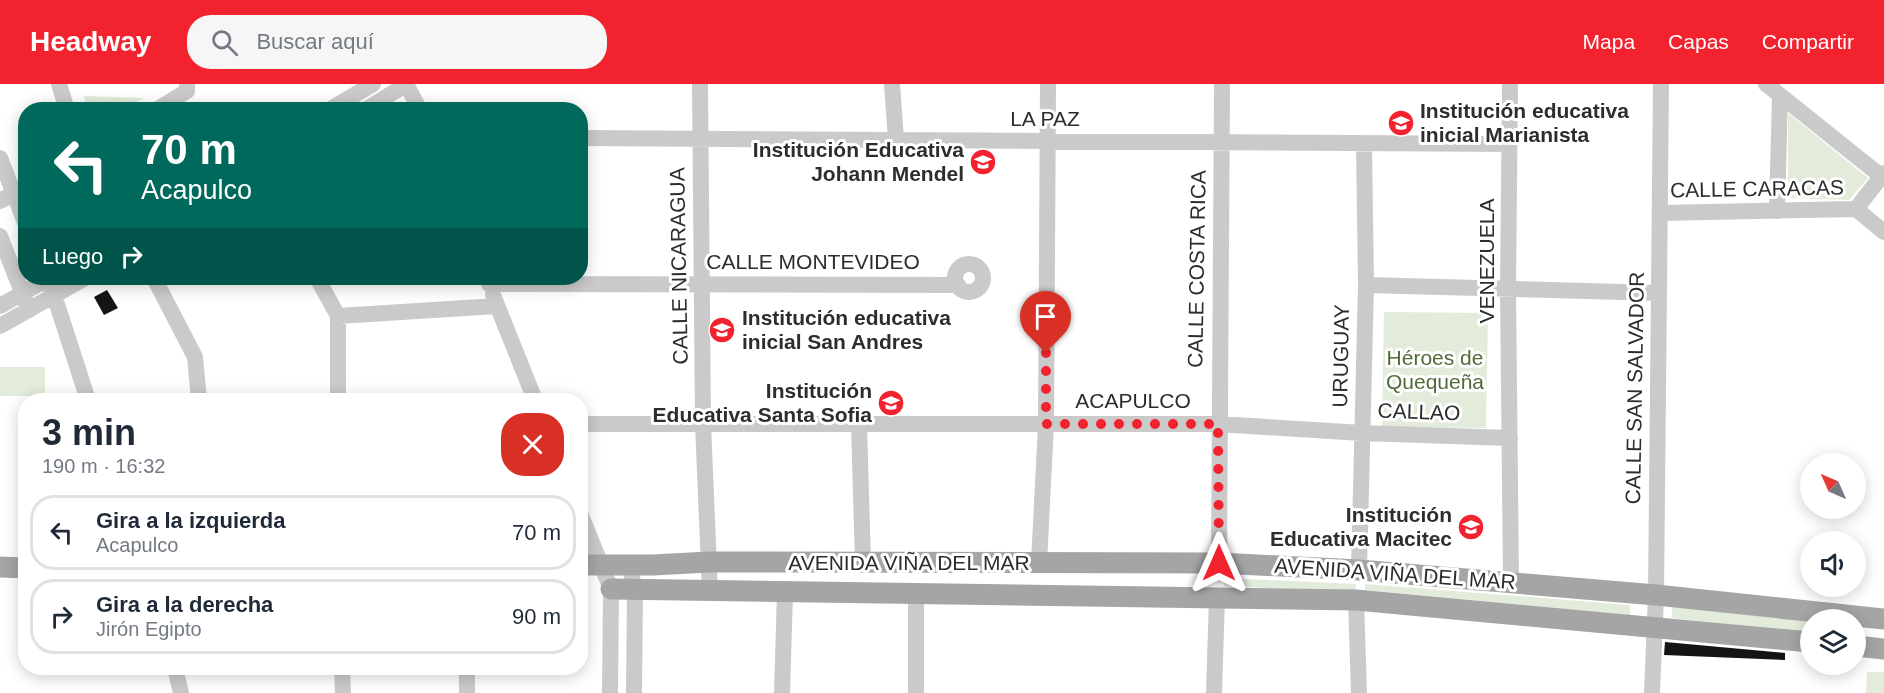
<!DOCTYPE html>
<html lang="es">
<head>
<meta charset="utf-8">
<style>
	:root { --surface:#fff; --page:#f6f6f7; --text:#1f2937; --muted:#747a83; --line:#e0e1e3; --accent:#f2222e }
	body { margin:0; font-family:Helvetica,sans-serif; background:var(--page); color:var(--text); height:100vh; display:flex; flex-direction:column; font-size:22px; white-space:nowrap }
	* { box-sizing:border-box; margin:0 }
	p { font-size:20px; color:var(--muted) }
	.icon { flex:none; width:33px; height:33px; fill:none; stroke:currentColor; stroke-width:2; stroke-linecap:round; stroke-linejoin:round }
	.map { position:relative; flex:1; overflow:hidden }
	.panel { position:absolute; left:18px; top:309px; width:570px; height:282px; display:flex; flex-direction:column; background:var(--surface); border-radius:24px; box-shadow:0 3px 15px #0003 }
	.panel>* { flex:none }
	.banner { position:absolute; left:18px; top:18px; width:570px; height:183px; border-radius:24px; box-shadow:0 3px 15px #0003; background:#00695c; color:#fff; overflow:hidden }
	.needle { width:39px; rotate:315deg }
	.fabs { position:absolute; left:1800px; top:369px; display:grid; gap:12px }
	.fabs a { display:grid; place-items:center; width:66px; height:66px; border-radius:50%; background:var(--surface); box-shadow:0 3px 15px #0003; font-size:30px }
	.pin { position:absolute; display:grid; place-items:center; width:51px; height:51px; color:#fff; margin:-62px -26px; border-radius:50% 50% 50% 0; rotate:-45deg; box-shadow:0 0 6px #0007 }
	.pin .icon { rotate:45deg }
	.me { position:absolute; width:66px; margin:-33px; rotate:0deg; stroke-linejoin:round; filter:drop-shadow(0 0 4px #0008) }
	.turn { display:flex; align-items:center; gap:21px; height:126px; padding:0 24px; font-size:27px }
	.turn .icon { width:78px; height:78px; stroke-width:2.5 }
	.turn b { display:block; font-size:42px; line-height:51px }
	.then { display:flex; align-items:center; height:57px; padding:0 24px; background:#0003; gap:12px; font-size:22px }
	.round { display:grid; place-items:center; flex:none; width:63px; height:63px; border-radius:24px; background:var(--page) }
	.overview { display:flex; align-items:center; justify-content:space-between; height:102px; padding:0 24px }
	h1 { font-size:36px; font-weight:700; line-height:45px }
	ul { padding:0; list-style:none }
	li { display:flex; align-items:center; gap:18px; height:75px; margin:0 12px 9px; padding:0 12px; border:3px solid var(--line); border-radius:24px }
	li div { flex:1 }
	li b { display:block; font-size:22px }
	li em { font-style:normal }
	header { display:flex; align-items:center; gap:36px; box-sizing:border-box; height:84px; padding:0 30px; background:var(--accent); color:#fff }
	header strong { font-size:28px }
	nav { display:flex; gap:33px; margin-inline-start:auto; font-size:21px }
	.search { width:420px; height:54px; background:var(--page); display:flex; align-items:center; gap:15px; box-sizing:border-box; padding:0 21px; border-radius:24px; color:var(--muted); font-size:22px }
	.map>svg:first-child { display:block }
	.green { fill:#e3ecda }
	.building { fill:#141414 }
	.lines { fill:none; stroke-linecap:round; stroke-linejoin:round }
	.minor { stroke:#cacaca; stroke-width:16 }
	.major { stroke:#a5a5a5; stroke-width:21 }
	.route { stroke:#f2222e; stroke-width:10; stroke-dasharray:0 18 }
	.labels { text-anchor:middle; stroke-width:6; stroke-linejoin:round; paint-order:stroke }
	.poi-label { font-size:21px; font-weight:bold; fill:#2d2d2d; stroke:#fff; text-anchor:end }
	.street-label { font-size:21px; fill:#2d2d2d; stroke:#fff }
	.park-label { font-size:21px; fill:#4f6c38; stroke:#fff }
</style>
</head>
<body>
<header>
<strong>Headway</strong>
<div class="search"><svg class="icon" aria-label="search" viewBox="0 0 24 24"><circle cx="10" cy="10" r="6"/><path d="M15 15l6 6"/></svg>Buscar aquí</div>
<nav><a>Mapa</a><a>Capas</a><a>Compartir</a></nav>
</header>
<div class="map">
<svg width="1884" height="609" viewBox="0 0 1884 609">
	<rect width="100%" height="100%" fill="#fff"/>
	<path class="green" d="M84 12 144 14 124 25 87 26Z
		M1788 29 1868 94 1849 116 1788 114Z
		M1384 228 1488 229 1486 344 1382 343Z
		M0 283H45V312H0Z
		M1225 494 1356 500V508L1224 502Z
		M1365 500 1630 521V531L1365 506Z
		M1672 523 1810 537V549L1672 534Z
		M1867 588H1884V609H1866Z"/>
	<path class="building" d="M107 206 118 224 104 231 94 213Z
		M1665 558 1785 569V576L1664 571Z"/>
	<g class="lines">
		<path class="minor" d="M59 0 67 26
			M406 0 420 26
			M700 0 703 340 710 507
			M892 0 896 56
			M1510 0 1508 205 1511 498
			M1766 0 1881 92
			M156 26 187 7V0
			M329 26 373 0
			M365 26 407 0
			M580 54 1510 60
			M0 74 26 141
			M0 117 26 102
			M1856 125 1884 89
			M1856 125 1884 148
			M1777 127 1780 11
			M1660 129 1856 125
			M0 152 29 226
			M955 194a14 14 0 1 1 28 0a14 14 0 1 1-28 0Z
			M45 194 54 211 88 316
			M154 194 195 273 199 316
			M317 194 338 232V316
			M489 200 958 201
			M1366 201 1659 209
			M493 211 535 316
			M0 222 49 194
			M338 232 497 222
			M0 242 85 194
			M580 340H1218L1362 349 1510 354
			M859 341 863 478
			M580 429 611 505 610 609
			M1039 479 1046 340 1048 0
			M1219 479 1222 0
			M629 481 635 506 634 609
			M1359 486 1366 201 1364 60
			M1356 516 1359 609
			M175 584 181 609
			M342 584 343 609
			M467 609V584
			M782 609 785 508
			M916 609V510
			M1214 609 1217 513
			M1652 609 1656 511 1661 0"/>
		<path class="major" d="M580 481H653L709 478 1219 479 1359 486 1656 511 1884 535
			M0 483 26 484
			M611 505 1356 516 1810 558
			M1856 562 1884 565"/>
	</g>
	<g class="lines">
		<path class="route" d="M1046 269V340H1218L1219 479"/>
	</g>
	<defs>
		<symbol id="school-disc" viewBox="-11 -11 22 22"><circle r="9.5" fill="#f2222e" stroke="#fff"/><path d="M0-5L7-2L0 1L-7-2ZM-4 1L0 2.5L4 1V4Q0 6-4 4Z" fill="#fff"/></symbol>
	</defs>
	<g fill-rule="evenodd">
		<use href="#school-disc" x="1386" y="24" width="30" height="30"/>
		<use href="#school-disc" x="968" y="63" width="30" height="30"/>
		<use href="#school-disc" x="707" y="231" width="30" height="30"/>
		<use href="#school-disc" x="876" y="304" width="30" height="30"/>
		<use href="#school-disc" x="1456" y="428" width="30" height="30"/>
	</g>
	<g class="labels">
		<g class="poi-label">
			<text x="1420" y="34" text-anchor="start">Institución educativa<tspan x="1420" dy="24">inicial Marianista</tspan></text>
			<text x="964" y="73">Institución Educativa<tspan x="964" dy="24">Johann Mendel</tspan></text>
			<text x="742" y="241" text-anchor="start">Institución educativa<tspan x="742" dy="24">inicial San Andres</tspan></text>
			<text x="872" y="314">Institución<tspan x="872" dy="24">Educativa Santa Sofia</tspan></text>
			<text x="1452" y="438">Institución<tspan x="1452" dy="24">Educativa Macitec</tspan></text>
		</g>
		<g class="street-label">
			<text x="1045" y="42">LA PAZ</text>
			<text transform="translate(1757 105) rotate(-1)" y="7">CALLE CARACAS</text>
			<text transform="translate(1487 177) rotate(-90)" y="7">VENEZUELA</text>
			<text x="813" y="185">CALLE MONTEVIDEO</text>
			<text transform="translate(679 182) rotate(-91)" y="7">CALLE NICARAGUA</text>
			<text transform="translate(1197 185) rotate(-89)" y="7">CALLE COSTA RICA</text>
			<text transform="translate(1341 272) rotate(-89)" y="7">URUGUAY</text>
			<text transform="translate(1635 304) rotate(-89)" y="7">CALLE SAN SALVADOR</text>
			<text x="1133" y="324">ACAPULCO</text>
			<text transform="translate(1419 328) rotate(2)" y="7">CALLAO</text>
			<text x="909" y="486">AVENIDA VIÑA DEL MAR</text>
			<text transform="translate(1395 490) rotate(4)" y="7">AVENIDA VIÑA DEL MAR</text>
		</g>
		<g class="park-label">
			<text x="1435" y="281">Héroes de<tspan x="1435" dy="24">Quequeña</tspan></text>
		</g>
	</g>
</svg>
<div class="fabs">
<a><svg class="needle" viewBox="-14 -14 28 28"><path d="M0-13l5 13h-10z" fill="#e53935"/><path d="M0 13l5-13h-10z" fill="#747a83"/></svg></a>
<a><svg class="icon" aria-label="sound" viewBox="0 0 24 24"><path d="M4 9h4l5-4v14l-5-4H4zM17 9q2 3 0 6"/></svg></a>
<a><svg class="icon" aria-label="layers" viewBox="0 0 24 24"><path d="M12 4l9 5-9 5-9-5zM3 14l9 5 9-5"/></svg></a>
</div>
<div class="pin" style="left:1046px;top:269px;background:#d93025"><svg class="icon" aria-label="arrive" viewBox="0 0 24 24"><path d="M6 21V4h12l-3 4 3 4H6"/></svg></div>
<svg class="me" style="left:1219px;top:479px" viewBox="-20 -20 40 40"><path d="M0-17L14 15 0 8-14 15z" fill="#f2222e" stroke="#fff" stroke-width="4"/></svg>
<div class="banner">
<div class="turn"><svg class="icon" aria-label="left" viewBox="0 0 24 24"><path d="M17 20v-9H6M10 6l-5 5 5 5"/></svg><div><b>70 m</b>Acapulco</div></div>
<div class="then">Luego<svg class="icon" aria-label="right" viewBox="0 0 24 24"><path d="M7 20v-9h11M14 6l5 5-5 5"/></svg></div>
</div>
<section class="panel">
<div class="overview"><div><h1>3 min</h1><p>190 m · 16:32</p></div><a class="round" style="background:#d93025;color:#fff"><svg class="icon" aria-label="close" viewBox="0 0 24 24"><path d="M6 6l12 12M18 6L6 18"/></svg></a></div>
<ul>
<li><svg class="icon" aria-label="left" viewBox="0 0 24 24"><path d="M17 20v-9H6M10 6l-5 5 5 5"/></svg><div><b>Gira a la izquierda</b><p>Acapulco</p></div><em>70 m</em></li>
<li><svg class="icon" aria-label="right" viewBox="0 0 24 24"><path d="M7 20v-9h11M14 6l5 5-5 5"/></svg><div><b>Gira a la derecha</b><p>Jirón Egipto</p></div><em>90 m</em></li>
</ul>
</section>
</div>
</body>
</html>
